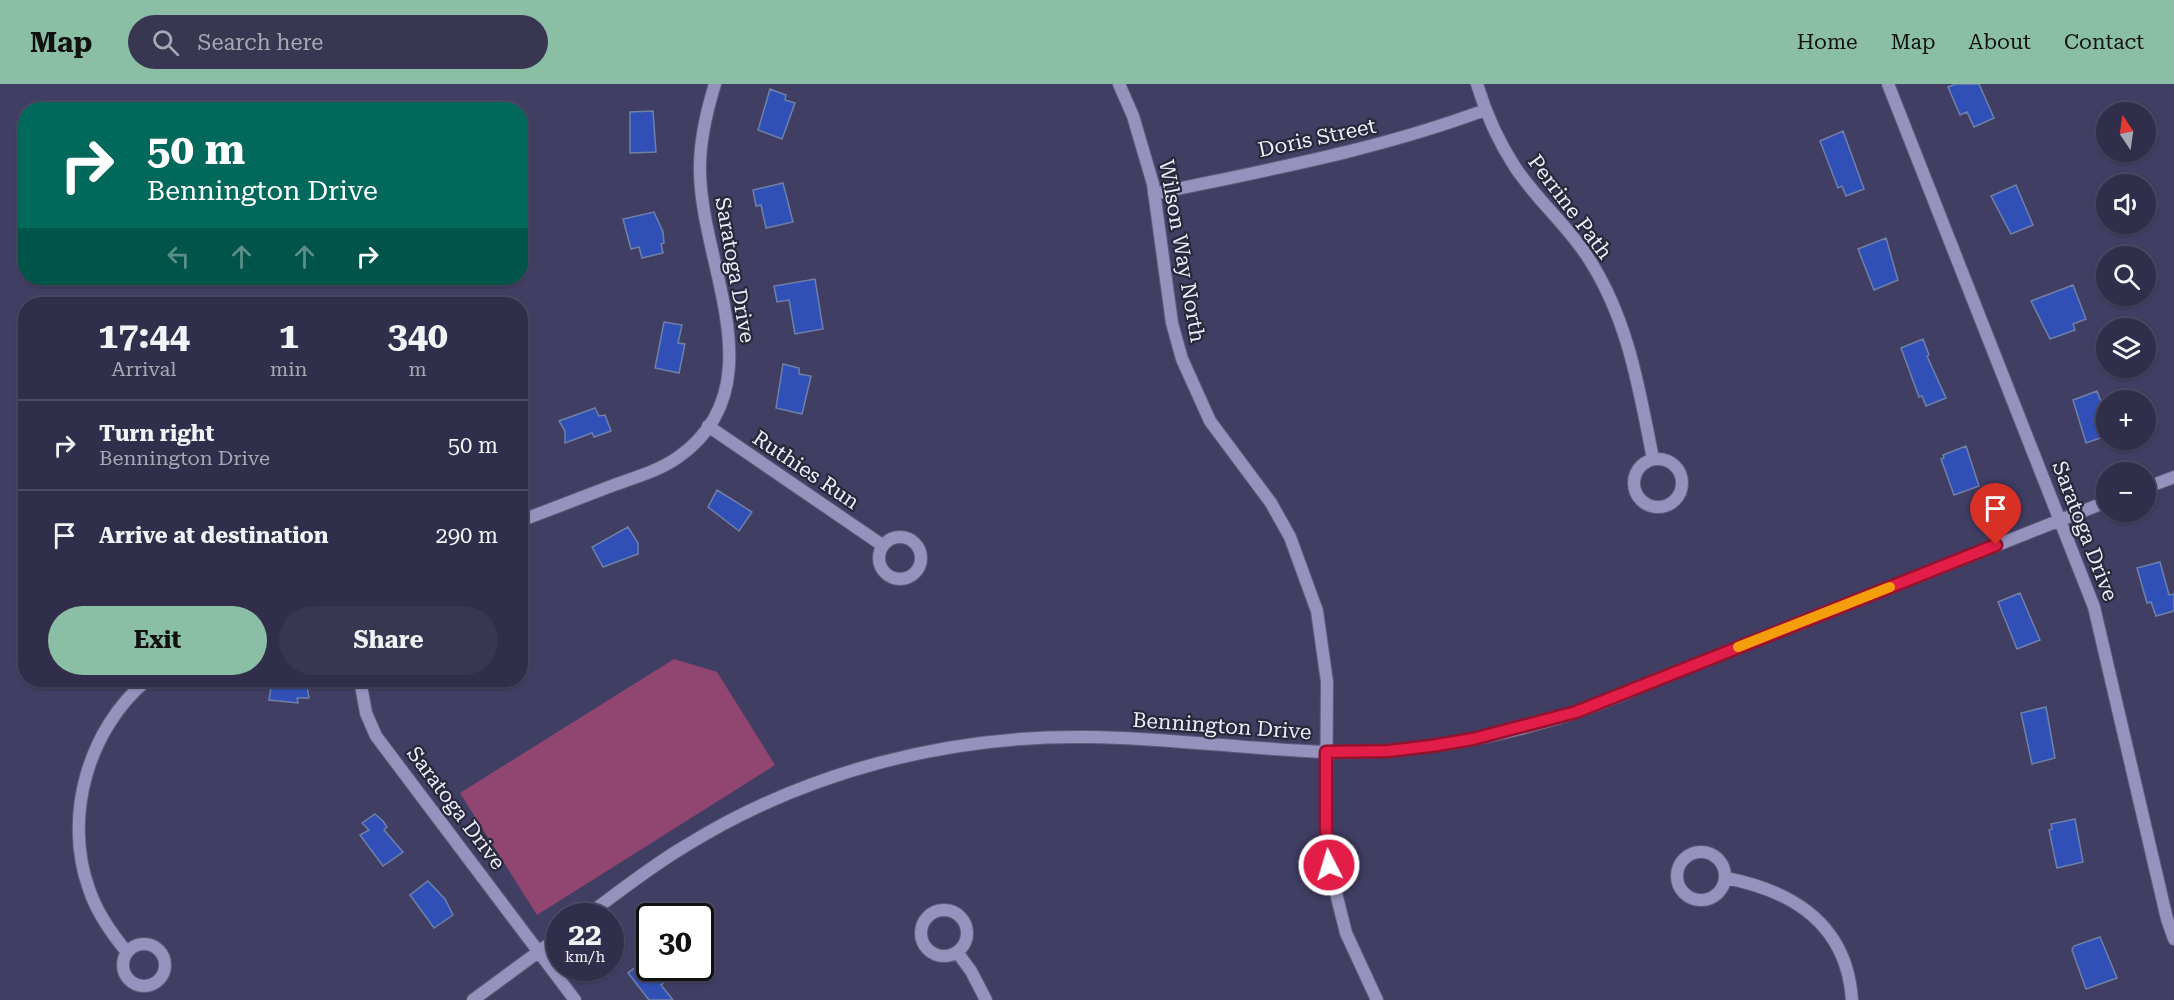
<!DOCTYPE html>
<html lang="en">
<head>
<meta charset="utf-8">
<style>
	:root { --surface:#312e4b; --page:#393652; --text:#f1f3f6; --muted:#a8a8b5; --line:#4c4a63; --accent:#8abfa5 }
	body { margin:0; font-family:"Roboto Serif",serif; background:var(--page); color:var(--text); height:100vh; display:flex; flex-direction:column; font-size:22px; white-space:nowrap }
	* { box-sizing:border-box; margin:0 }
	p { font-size:20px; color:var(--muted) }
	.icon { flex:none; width:33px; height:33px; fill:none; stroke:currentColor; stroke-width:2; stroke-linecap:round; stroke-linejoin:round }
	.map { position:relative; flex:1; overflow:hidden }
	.drawer { position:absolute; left:18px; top:213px; width:510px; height:390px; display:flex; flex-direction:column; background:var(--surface); border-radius:24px; box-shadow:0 2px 4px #0004,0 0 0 2px var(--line) }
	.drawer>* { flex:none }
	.banner { position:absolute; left:18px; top:18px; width:510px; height:183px; border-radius:24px; box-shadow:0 2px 4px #0004,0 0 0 2px var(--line); background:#00695c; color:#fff; overflow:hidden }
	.needle { width:39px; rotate:347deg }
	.tools { position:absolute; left:2096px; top:18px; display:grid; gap:12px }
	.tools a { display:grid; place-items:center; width:60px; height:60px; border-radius:50%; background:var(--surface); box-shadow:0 2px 4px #0004,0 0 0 2px var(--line); font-size:30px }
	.speed { position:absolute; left:546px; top:819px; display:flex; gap:12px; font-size:30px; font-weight:700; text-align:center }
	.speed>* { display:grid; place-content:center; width:78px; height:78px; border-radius:50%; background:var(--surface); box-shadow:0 2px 4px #0004,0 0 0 2px var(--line); line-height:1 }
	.speed small { font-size:15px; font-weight:400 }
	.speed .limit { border:3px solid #111; border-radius:9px; background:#fff; color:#111 }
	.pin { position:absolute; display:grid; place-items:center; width:51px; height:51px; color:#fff; margin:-62px -26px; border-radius:50% 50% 50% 0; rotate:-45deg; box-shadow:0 0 6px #0007 }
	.pin .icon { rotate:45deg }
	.me { position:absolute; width:66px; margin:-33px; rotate:355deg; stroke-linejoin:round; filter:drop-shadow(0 0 4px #0008) }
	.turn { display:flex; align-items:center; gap:21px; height:126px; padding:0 30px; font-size:27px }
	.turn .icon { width:78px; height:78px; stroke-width:2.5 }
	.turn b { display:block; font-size:42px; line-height:51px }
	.lanes { display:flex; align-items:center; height:57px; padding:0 30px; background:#0003; justify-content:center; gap:30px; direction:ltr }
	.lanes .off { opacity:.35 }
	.eta { display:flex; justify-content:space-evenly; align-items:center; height:102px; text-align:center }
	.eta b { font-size:36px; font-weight:700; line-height:42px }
	.primary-button { display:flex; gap:12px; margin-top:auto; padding:12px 30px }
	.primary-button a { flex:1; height:69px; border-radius:36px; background:var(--accent); color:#111; font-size:24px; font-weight:700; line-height:69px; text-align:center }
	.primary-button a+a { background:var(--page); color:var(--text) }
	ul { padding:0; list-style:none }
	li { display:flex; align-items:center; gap:18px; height:90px; padding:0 30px; border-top:2px solid var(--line) }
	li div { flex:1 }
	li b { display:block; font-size:22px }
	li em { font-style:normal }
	header { display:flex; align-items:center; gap:36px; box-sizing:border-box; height:84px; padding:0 30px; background:var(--accent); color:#111 }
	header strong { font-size:28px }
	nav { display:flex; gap:33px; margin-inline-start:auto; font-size:21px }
	.search { width:420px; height:54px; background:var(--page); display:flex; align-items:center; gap:15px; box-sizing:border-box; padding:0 21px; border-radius:33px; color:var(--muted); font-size:22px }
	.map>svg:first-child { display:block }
	.green { fill:#914671 }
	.building { fill:#3050b7; stroke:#6f80a7; stroke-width:1.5 }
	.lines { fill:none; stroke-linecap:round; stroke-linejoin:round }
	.street-casing { stroke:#5f5c7b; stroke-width:14 }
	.street { stroke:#9593be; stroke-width:12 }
	.route-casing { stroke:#92132f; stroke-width:15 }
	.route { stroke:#e11d48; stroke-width:10 }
	.slow { stroke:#f59e0b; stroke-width:10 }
	.labels { text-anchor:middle; stroke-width:4.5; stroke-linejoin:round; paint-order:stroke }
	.street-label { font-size:21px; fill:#ececff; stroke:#292839 }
</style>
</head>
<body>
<header>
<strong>Map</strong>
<div class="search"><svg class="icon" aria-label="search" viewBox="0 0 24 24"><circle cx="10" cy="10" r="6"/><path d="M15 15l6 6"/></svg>Search here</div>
<nav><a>Home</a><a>Map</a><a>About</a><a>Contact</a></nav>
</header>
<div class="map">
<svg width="2174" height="916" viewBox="0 0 2174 916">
	<rect width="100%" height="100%" fill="#413e64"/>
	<path class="green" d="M674 575 717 588 775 681 537 831 460 709Z"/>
	<path class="building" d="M1956 0H1979L1994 34 1974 43 1967 28 1960 31 1948 3Z
		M770 5 786 11 785 16 795 19 782 55 758 46Z
		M653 27 656 68 630 69V28Z
		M1843 47 1864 105 1846 112 1842 102 1838 104 1820 57Z
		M783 99 793 138 766 144 761 121 756 122 753 106Z
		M2016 101 2033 141 2011 150 1991 112Z
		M654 128 663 148 664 159 661 160 663 169 642 174 639 163 631 165 623 135Z
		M1886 154 1898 196 1874 206 1858 165Z
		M815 195 823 245 795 250 789 216 777 218 774 202Z
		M2073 201 2086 235 2073 240 2075 246 2050 255 2031 217Z
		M664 238 682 241 678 259 685 260 679 289 655 284Z
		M1923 255 1929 271 1927 272 1946 314 1926 322 1922 312 1919 313 1901 264Z
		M783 280 799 284V290L811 292 802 330 776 324Z
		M2097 307 2106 331V352L2086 359 2073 316Z
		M595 324 599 332 605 331 611 347 594 353 592 349 565 359V347L559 337Z
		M1966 362 1979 402 1954 411 1941 375 1944 374 1943 371Z
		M717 406 752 428 739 447 708 423Z
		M628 443 638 459V470L603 483 592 463Z
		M2160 478 2169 511 2174 510V527L2156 532 2151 518 2147 519 2137 484Z
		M2020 509 2040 556 2017 565 1998 518Z
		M268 596H306L309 614H297L298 619 269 616 271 603Z
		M2046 623 2055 674 2032 680 2021 629Z
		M375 730 383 737 387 743 384 746 403 768 383 782 360 751 369 746 362 739Z
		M2075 735 2083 778 2057 784 2049 746 2052 745 2051 740Z
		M428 797 445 815 453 831 434 844 410 811Z
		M2100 853 2117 894 2086 905 2072 866 2074 862Z
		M647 874 650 884H654L665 898 661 901 673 916H649L628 889Z"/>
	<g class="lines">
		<defs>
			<path id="street" d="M1119 0 1133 32 1153 100 1172 239 1182 275 1210 337 1271 419 1290 453 1317 527 1327 598 1326 743 1329 781 1346 849 1377 916
				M1477 0C1486 30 1498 57 1515 83 1536 115 1566 140 1587 172 1628 234 1639 304 1653 375
				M1888 0 2094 523 2167 835 2174 855
				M1154 110C1266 86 1378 66 1485 26
				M708 342 882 461
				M1634 399a24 24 0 1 1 48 0a24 24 0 1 1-48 0Z
				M2145 404 2174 393
				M520 437C552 425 583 413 614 401 636 393 658 387 677 374 778 304 702 184 700 89 699 58 706 29 715 0
				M879 474a21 21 0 1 1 42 0a21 21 0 1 1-42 0Z
				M360 596 366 629 376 652 575 916
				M1677 792a24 24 0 1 1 48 0a24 24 0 1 1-48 0Z
				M1726 794C1793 807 1847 840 1852 916
				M921 849a23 23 0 1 1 46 0a23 23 0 1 1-46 0Z
				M586 832C619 808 651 782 687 761 807 687 949 651 1089 653 1168 654 1247 665 1325 668 1434 671 1555 644 1653 597L2106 418
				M123 881a21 21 0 1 1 42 0a21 21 0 1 1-42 0Z
				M127 868C111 849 97 829 89 805 63 733 88 645 147 596
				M957 868 971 887 986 916
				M473 916 560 852"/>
		</defs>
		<use href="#street" class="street-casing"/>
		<use href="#street" class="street"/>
	</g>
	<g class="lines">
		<defs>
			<path id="route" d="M1329 781 1326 743V668L1388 667 1431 662 1473 655 1576 628 1996 461"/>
		</defs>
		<use href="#route" class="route-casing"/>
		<use href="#route" class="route"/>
		<path class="slow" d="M1738 563 1890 503"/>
	</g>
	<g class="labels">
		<g class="street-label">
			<text transform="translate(1317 54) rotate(-12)" y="7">Doris Street</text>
			<text transform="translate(1570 123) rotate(53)" y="7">Perrine Path</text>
			<text transform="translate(1182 167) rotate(80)" y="7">Wilson Way North</text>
			<text transform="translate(735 186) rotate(80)" y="7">Saratoga Drive</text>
			<text transform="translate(806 386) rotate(34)" y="7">Ruthies Run</text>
			<text transform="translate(2085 447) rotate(69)" y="7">Saratoga Drive</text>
			<text transform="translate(1222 642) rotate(4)" y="7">Bennington Drive</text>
			<text transform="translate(456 724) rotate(53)" y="7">Saratoga Drive</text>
		</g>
	</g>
</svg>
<div class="tools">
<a><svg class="needle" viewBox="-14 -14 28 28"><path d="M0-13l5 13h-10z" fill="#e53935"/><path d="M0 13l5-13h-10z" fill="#a8a8b5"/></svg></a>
<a><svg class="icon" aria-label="sound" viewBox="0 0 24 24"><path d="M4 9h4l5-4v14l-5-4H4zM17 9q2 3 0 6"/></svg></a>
<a><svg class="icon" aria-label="search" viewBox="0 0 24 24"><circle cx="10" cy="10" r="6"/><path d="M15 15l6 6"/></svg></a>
<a><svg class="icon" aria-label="layers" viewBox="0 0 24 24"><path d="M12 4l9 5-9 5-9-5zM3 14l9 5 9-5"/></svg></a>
<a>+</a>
<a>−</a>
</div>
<div class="speed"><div>22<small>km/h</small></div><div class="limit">30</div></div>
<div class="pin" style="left:1996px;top:461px;background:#d93025"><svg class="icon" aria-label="arrive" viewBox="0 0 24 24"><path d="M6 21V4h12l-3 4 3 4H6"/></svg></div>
<svg class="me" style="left:1329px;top:781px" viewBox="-20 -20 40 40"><circle r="17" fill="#e11d48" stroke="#fff" stroke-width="3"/><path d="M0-11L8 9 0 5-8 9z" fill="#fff"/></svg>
<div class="banner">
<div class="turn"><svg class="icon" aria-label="right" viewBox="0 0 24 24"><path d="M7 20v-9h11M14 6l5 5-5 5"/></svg><div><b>50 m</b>Bennington Drive</div></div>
<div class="lanes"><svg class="icon off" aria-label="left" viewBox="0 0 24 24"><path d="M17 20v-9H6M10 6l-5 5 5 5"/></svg><svg class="icon off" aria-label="ahead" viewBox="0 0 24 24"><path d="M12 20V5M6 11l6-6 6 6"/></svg><svg class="icon off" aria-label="ahead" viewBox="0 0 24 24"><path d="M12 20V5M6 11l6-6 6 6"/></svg><svg class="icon" aria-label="right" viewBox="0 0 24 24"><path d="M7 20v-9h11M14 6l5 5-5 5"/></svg></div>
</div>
<section class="drawer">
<div class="eta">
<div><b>17:44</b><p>Arrival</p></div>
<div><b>1</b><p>min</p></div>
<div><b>340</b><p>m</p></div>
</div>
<ul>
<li><svg class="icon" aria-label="right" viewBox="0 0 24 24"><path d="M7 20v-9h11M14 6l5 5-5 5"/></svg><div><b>Turn right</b><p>Bennington Drive</p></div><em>50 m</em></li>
<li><svg class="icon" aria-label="arrive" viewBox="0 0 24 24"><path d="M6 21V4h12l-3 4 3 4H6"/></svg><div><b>Arrive at destination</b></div><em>290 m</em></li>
</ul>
<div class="primary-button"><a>Exit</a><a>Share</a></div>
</section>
</div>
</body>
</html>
